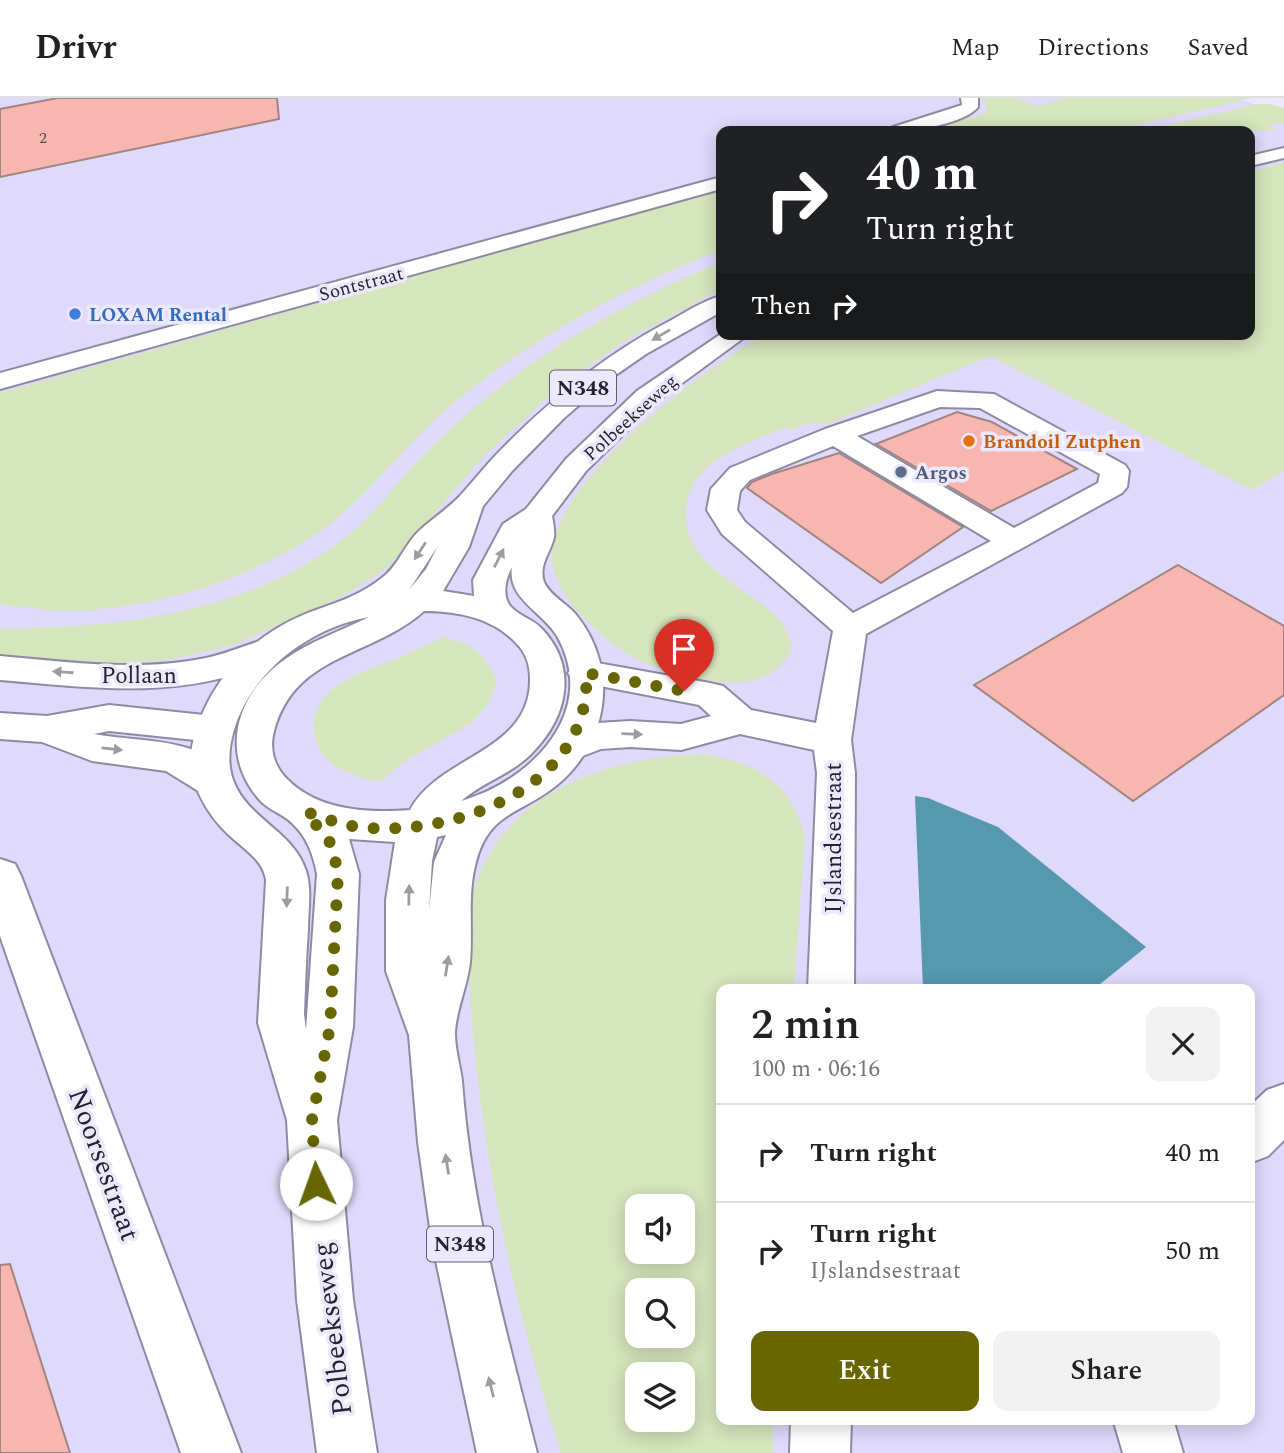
<!DOCTYPE html>
<html lang="en">
<head>
<meta charset="utf-8">
<style>
	:root { --surface:#fff; --page:#f2f2f2; --text:#222; --muted:#767676; --line:#e0e0e0; --accent:#686600 }
	body { margin:0; font-family:Spectral,serif; background:var(--page); color:var(--text); height:100vh; display:flex; flex-direction:column; font-size:26px; white-space:nowrap }
	* { box-sizing:border-box; margin:0 }
	p { font-size:23px; color:var(--muted) }
	.icon { flex:none; width:38px; height:38px; fill:none; stroke:currentColor; stroke-width:2; stroke-linecap:round; stroke-linejoin:round }
	.map { position:relative; flex:1; overflow:hidden }
	.details { position:absolute; left:716px; top:886px; width:539px; height:441px; display:flex; flex-direction:column; background:var(--surface); border-radius:14px; box-shadow:0 4px 18px #0003 }
	.details>* { flex:none }
	.hud { position:absolute; left:716px; top:28px; width:539px; height:214px; border-radius:14px; box-shadow:0 4px 18px #0003; background:#202124; color:#fff; overflow:hidden }
	.controls { position:absolute; left:625px; top:1096px; display:grid; gap:14px }
	.controls a { display:grid; place-items:center; width:70px; height:70px; border-radius:14px; background:var(--surface); box-shadow:0 4px 18px #0003; font-size:35px }
	.pin { position:absolute; display:grid; place-items:center; width:60px; height:60px; color:#fff; margin:-72px -30px; border-radius:50% 50% 50% 0; rotate:-45deg; box-shadow:0 0 7px #0007 }
	.pin .icon { rotate:45deg }
	.me { position:absolute; width:77px; margin:-38px; rotate:357deg; stroke-linejoin:round; filter:drop-shadow(0 0 5px #0008) }
	.turn { display:flex; align-items:center; gap:24px; height:147px; padding:0 35px; font-size:32px }
	.turn .icon { width:91px; height:91px; stroke-width:2.5 }
	.turn b { display:block; font-size:49px; line-height:60px }
	.then { display:flex; align-items:center; height:66px; padding:0 35px; background:#0003; gap:14px; font-size:26px }
	.round { display:grid; place-items:center; flex:none; width:74px; height:74px; border-radius:14px; background:var(--page) }
	.head { display:flex; align-items:center; justify-content:space-between; height:119px; padding:0 35px }
	h1 { font-size:42px; font-weight:600; line-height:52px }
	.action { display:flex; gap:14px; margin-top:auto; padding:14px 35px }
	.action a { flex:1; height:80px; border-radius:14px; background:var(--accent); color:#fff; font-size:28px; font-weight:600; line-height:80px; text-align:center }
	.action a+a { background:var(--page); color:var(--text) }
	ul { padding:0; list-style:none }
	li { display:flex; align-items:center; gap:21px; height:98px; padding:0 35px; border-top:2px solid var(--line) }
	li div { flex:1 }
	li b { display:block; font-size:26px }
	li em { font-style:normal }
	header { display:flex; align-items:center; gap:42px; box-sizing:border-box; height:98px; padding:0 35px; background:var(--surface); border-bottom:2px solid var(--line) }
	header strong { font-size:33px }
	nav { display:flex; gap:38px; margin-inline-start:auto; font-size:24px }
	.map>svg:first-child { display:block }
	.built { fill:#dfd9fb; fill-rule:evenodd }
	.green { fill:#d5e5bc; fill-rule:evenodd }
	.water { fill:#5698ae }
	.building { fill:#f7b7b0; stroke:#a28581; stroke-width:2 }
	.lines { fill:none; stroke-linecap:round; stroke-linejoin:round }
	.minor-casing { stroke:#8f8aa3; stroke-width:4 }
	.major-casing { stroke:#8f8aa3; stroke-width:4 }
	.minor { fill:#fff; fill-rule:evenodd }
	.major { fill:#fff; fill-rule:evenodd }
	.oneway { fill:#9d9ca0 }
	.route { stroke:#686600; stroke-width:12; stroke-dasharray:0 21.6 }
	.shop-dot { fill:#3f7fe0; stroke:#ece8fd; stroke-width:2.5 }
	.food-dot { fill:#e8710a; stroke:#ece8fd; stroke-width:2.5 }
	.service-dot { fill:#5c6f8a; stroke:#ece8fd; stroke-width:2.5 }
	.labels { text-anchor:middle; stroke-width:7; stroke-linejoin:round; paint-order:stroke }
	.far-number-label { font-size:16px; fill:#5a484e }
	.far-street-label { font-size:19px; fill:#25232d; stroke:#ece8fd }
	.far-shop-label { font-size:19px; font-weight:bold; fill:#366cbe; stroke:#ece8fd; text-anchor:start }
	.far-food-label { font-size:19px; font-weight:bold; fill:#c56008; stroke:#ece8fd; text-anchor:start }
	.far-service-label { font-size:19px; font-weight:bold; fill:#4e5e75; stroke:#ece8fd; text-anchor:start }
	.shield { fill:#ece8fd; stroke:#615e6b; stroke-width:2 }
	.shield-label { font-size:21px; font-weight:bold; fill:#25232d }
	.street-label { font-size:23px; fill:#25232d; stroke:#ece8fd }
	.near-street-label { font-size:28px; fill:#25232d; stroke:#ece8fd }
</style>
</head>
<body>
<header>
<strong>Drivr</strong>
<nav><a>Map</a><a>Directions</a><a>Saved</a></nav>
</header>
<div class="map">
<svg width="1284" height="1355" viewBox="0 0 1284 1355">
	<rect width="100%" height="100%" fill="#ece8fd"/>
	<path class="built" d="M0 0H1238L1284 18V1355H0ZM721 33H1250V236H721ZM721 891H1250V1321H721ZM637 1108H682V1153H637ZM637 1192H682V1237H637ZM637 1276H682V1321H637Z"/>
	<path class="green" d="M984 0H1014L1037 8 1069 0H1251L1113 33H924L983 16 987 10Z
		M1257 6H1270L1284 10V25L1267 28 1278 33H1142Z
		M1284 64V373L1252 392 990 258 828 326 809 325 793 332 786 329C747 346 685 363 686 417 686 484 787 497 791 548 791 558 781 567 774 573 756 585 733 586 713 583 661 576 624 561 587 523 580 515 572 508 566 499 558 486 551 471 552 455 557 378 703 273 764 236H1250V74Z
		M721 91V152C625 189 536 238 456 303 412 339 379 386 335 422 264 478 164 509 74 513 49 513 25 509 0 507V295Z
		M721 164V191L621 245 552 295 485 357 388 469 345 497 234 547 169 562 118 565 0 558V530C17 532 36 529 53 529 156 525 271 502 352 434 377 413 395 387 417 364 437 343 457 324 479 306 552 245 634 201 721 164Z
		M442 539C474 546 483 554 497 584L487 608 471 625 403 664 380 684C354 678 324 671 316 642 302 591 362 574 398 560 413 554 427 547 442 539Z
		M703 656C757 665 792 684 805 740L794 891H721V1321H773V1355H561C515 1211 482 1060 471 909 469 871 462 830 473 793 505 692 608 659 703 656ZM637 1108H682V1153H637ZM637 1192H682V1237H637ZM637 1276H682V1321H637Z"/>
	<path class="water" d="M915 698 928 700 998 729 1146 849 1094 891H923Z"/>
	<path class="building" d="M58 0H277L279 21 0 79V11Z
		M957 314 992 324 1077 371 991 413 876 346Z
		M839 355 963 429 881 485 747 390 752 384 772 376Z
		M1178 467 1284 528V597L1133 703 974 587Z
		M10 1166 70 1355H0V1167Z"/>
	<g class="lines">
		<defs>
			<path id="minor" d="M961 0H978V9C964 26 912 34 890 33L893 29 959 8 962 7Z
				M721 79V91L0 291V275Z
				M937 293 994 296 1125 367 1129 373 1127 389 1122 395 866 536 851 642 855 675 854 891H808L817 675 814 652 740 636 681 652 630 649 601 651 567 664 554 660 548 650 554 640 597 625 630 623 681 626 711 618 699 607 574 583 568 575 574 567 586 563 710 585 723 588 751 612 816 625 833 533 722 436 707 412 711 391 730 370 825 331ZM940 309 980 310 1100 376 1098 385 1014 430 857 338ZM833 348 991 443 853 515 745 424 737 412 740 393 750 382Z
				M273 539 285 542 290 550C283 561 271 564 259 568 176 602 86 589 0 582V558C68 564 139 574 206 560 229 555 250 545 273 539Z
				M109 607 214 618 227 622 232 631 227 640 214 644 109 633 94 636C139 645 207 637 233 684L228 694 214 698 200 694 166 673 92 663 42 644 0 641V615L47 618Z
				M0 761 15 766 21 778 241 1355H181L0 838Z
				M1284 986V1042L1268 1058 1250 1065V1008L1267 992Z
				M791 1321H851L850 1355H790Z
				M1113 1321H1173L1183 1355H1123Z"/>
			<path id="major" d="M1284 50V60L1250 68V58Z
				M721 198V214L646 256 607 283 564 320 512 373 483 408 469 449 443 493 474 498 473 482 503 426 526 411 566 361 637 293 721 236H749L655 305 586 373 552 418C553 424 555 432 554 439 551 454 538 467 544 484 550 498 568 506 577 518 619 571 609 644 557 687 522 716 489 713 476 764 467 796 473 831 470 864 468 886 455 916 455 936 455 951 460 967 462 983 471 1109 506 1233 537 1355H477L432 1144 418 1044 409 937 386 873V802L395 744 349 741 359 776 353 929 337 1022 353 1202 377 1355H317L297 1202 287 1022 258 925 266 782C263 762 245 752 230 738 206 716 184 679 193 644 207 587 248 540 303 517 333 505 357 500 383 479 398 468 405 446 419 433 432 421 447 411 459 399 471 386 482 372 494 359 545 306 599 261 664 226 682 217 701 203 721 198ZM438 448 426 471 409 492ZM512 469C507 501 543 514 557 538 600 614 531 683 461 703 483 684 512 676 532 655 568 619 578 569 542 531 533 521 519 518 511 509 501 498 506 480 512 469ZM424 513C457 513 494 520 517 546 526 555 530 568 530 580 532 654 439 657 410 712 369 715 319 713 288 682 274 669 269 651 274 633 295 555 371 560 424 513ZM369 519C341 533 310 543 284 562 237 595 219 654 258 700 267 712 282 715 292 725 307 739 313 756 317 776L306 932 304 916C305 888 306 860 308 832 308 813 312 791 306 773 294 735 253 723 236 689 227 671 228 651 234 632 252 573 309 530 369 519ZM446 737 434 764 429 813 432 763 437 739Z"/>
		</defs>
		<use href="#minor" class="minor-casing"/>
		<use href="#major" class="major-casing"/>
		<use href="#minor" class="minor"/>
		<use href="#major" class="major"/>
	</g>
	<defs><path id="oneway-solid" d="M-6-.8H1V-3.2L6.5 0L1 3.2V.8H-6Z" transform="scale(1.75)"/></defs>
	<g class="oneway">
		<use href="#oneway-solid" transform="translate(661 237) rotate(150)"/>
		<use href="#oneway-solid" transform="translate(420 453) rotate(123)"/>
		<use href="#oneway-solid" transform="translate(499 460) rotate(-63)"/>
		<use href="#oneway-solid" transform="translate(63 574) rotate(-176)"/>
		<use href="#oneway-solid" transform="translate(632 636) rotate(2)"/>
		<use href="#oneway-solid" transform="translate(112 651) rotate(6)"/>
		<use href="#oneway-solid" transform="translate(409 797) rotate(-89)"/>
		<use href="#oneway-solid" transform="translate(287 799) rotate(92)"/>
		<use href="#oneway-solid" transform="translate(447 868) rotate(-81)"/>
		<use href="#oneway-solid" transform="translate(447 1066) rotate(-99)"/>
		<use href="#oneway-solid" transform="translate(491 1289) rotate(-104)"/>
	</g>
	<g class="lines">
		<path class="route" d="M316 1086 312 1022 330 929 338 776 332 747 306 714C321 719 337 725 352 728 448 743 594 690 586 575L684 593"/>
	</g>
	<circle class="shop-dot" cx="75" cy="216" r="7"/>
	<circle class="food-dot" cx="969" cy="343" r="7"/>
	<circle class="service-dot" cx="901" cy="374" r="7"/>
	<g class="labels">
		<g class="far-number-label">
			<text x="43" y="45">2</text>
		</g>
		<g class="far-street-label">
			<text transform="translate(361 185) rotate(-15)" y="7">Sontstraat</text>
			<text transform="translate(630 319) rotate(-42)" y="7">Polbeekseweg</text>
		</g>
		<g class="far-shop-label">
			<text x="89" y="223">LOXAM Rental</text>
		</g>
		<g class="far-food-label">
			<text x="983" y="350">Brandoil Zutphen</text>
		</g>
		<g class="far-service-label">
			<text x="915" y="381">Argos</text>
		</g>
		<g class="shield">
			<rect x="550" y="272.5" width="66" height="35" rx="5"/>
			<rect x="427" y="1128.5" width="66" height="35" rx="5"/>
		</g>
		<g class="shield-label">
			<text x="583" y="297">N348</text>
			<text x="460" y="1153">N348</text>
		</g>
		<g class="street-label">
			<text x="139" y="585">Pollaan</text>
			<text transform="translate(833 740) rotate(-90)" y="8">IJslandsestraat</text>
		</g>
		<g class="near-street-label">
			<text transform="translate(105 1066) rotate(70)" y="10">Noorsestraat</text>
			<text transform="translate(331 1231) rotate(-97)" y="10">Polbeekseweg</text>
		</g>
	</g>
</svg>
<div class="controls">
<a><svg class="icon" aria-label="sound" viewBox="0 0 24 24"><path d="M4 9h4l5-4v14l-5-4H4zM17 9q2 3 0 6"/></svg></a>
<a><svg class="icon" aria-label="search" viewBox="0 0 24 24"><circle cx="10" cy="10" r="6"/><path d="M15 15l6 6"/></svg></a>
<a><svg class="icon" aria-label="layers" viewBox="0 0 24 24"><path d="M12 4l9 5-9 5-9-5zM3 14l9 5 9-5"/></svg></a>
</div>
<div class="pin" style="left:684px;top:593px;background:#d93025"><svg class="icon" aria-label="arrive" viewBox="0 0 24 24"><path d="M6 21V4h12l-3 4 3 4H6"/></svg></div>
<svg class="me" style="left:316px;top:1086px" viewBox="-20 -20 40 40"><circle r="19" fill="#fff"/><path d="M0-13L10 11 0 6-10 11z" fill="#686600"/></svg>
<div class="hud">
<div class="turn"><svg class="icon" aria-label="right" viewBox="0 0 24 24"><path d="M7 20v-9h11M14 6l5 5-5 5"/></svg><div><b>40 m</b>Turn right</div></div>
<div class="then">Then<svg class="icon" aria-label="right" viewBox="0 0 24 24"><path d="M7 20v-9h11M14 6l5 5-5 5"/></svg></div>
</div>
<section class="details">
<div class="head"><div><h1>2 min</h1><p>100 m · 06:16</p></div><a class="round"><svg class="icon" aria-label="close" viewBox="0 0 24 24"><path d="M6 6l12 12M18 6L6 18"/></svg></a></div>
<ul>
<li><svg class="icon" aria-label="right" viewBox="0 0 24 24"><path d="M7 20v-9h11M14 6l5 5-5 5"/></svg><div><b>Turn right</b></div><em>40 m</em></li>
<li><svg class="icon" aria-label="right" viewBox="0 0 24 24"><path d="M7 20v-9h11M14 6l5 5-5 5"/></svg><div><b>Turn right</b><p>IJslandsestraat</p></div><em>50 m</em></li>
</ul>
<div class="action"><a>Exit</a><a>Share</a></div>
</section>
</div>
</body>
</html>
